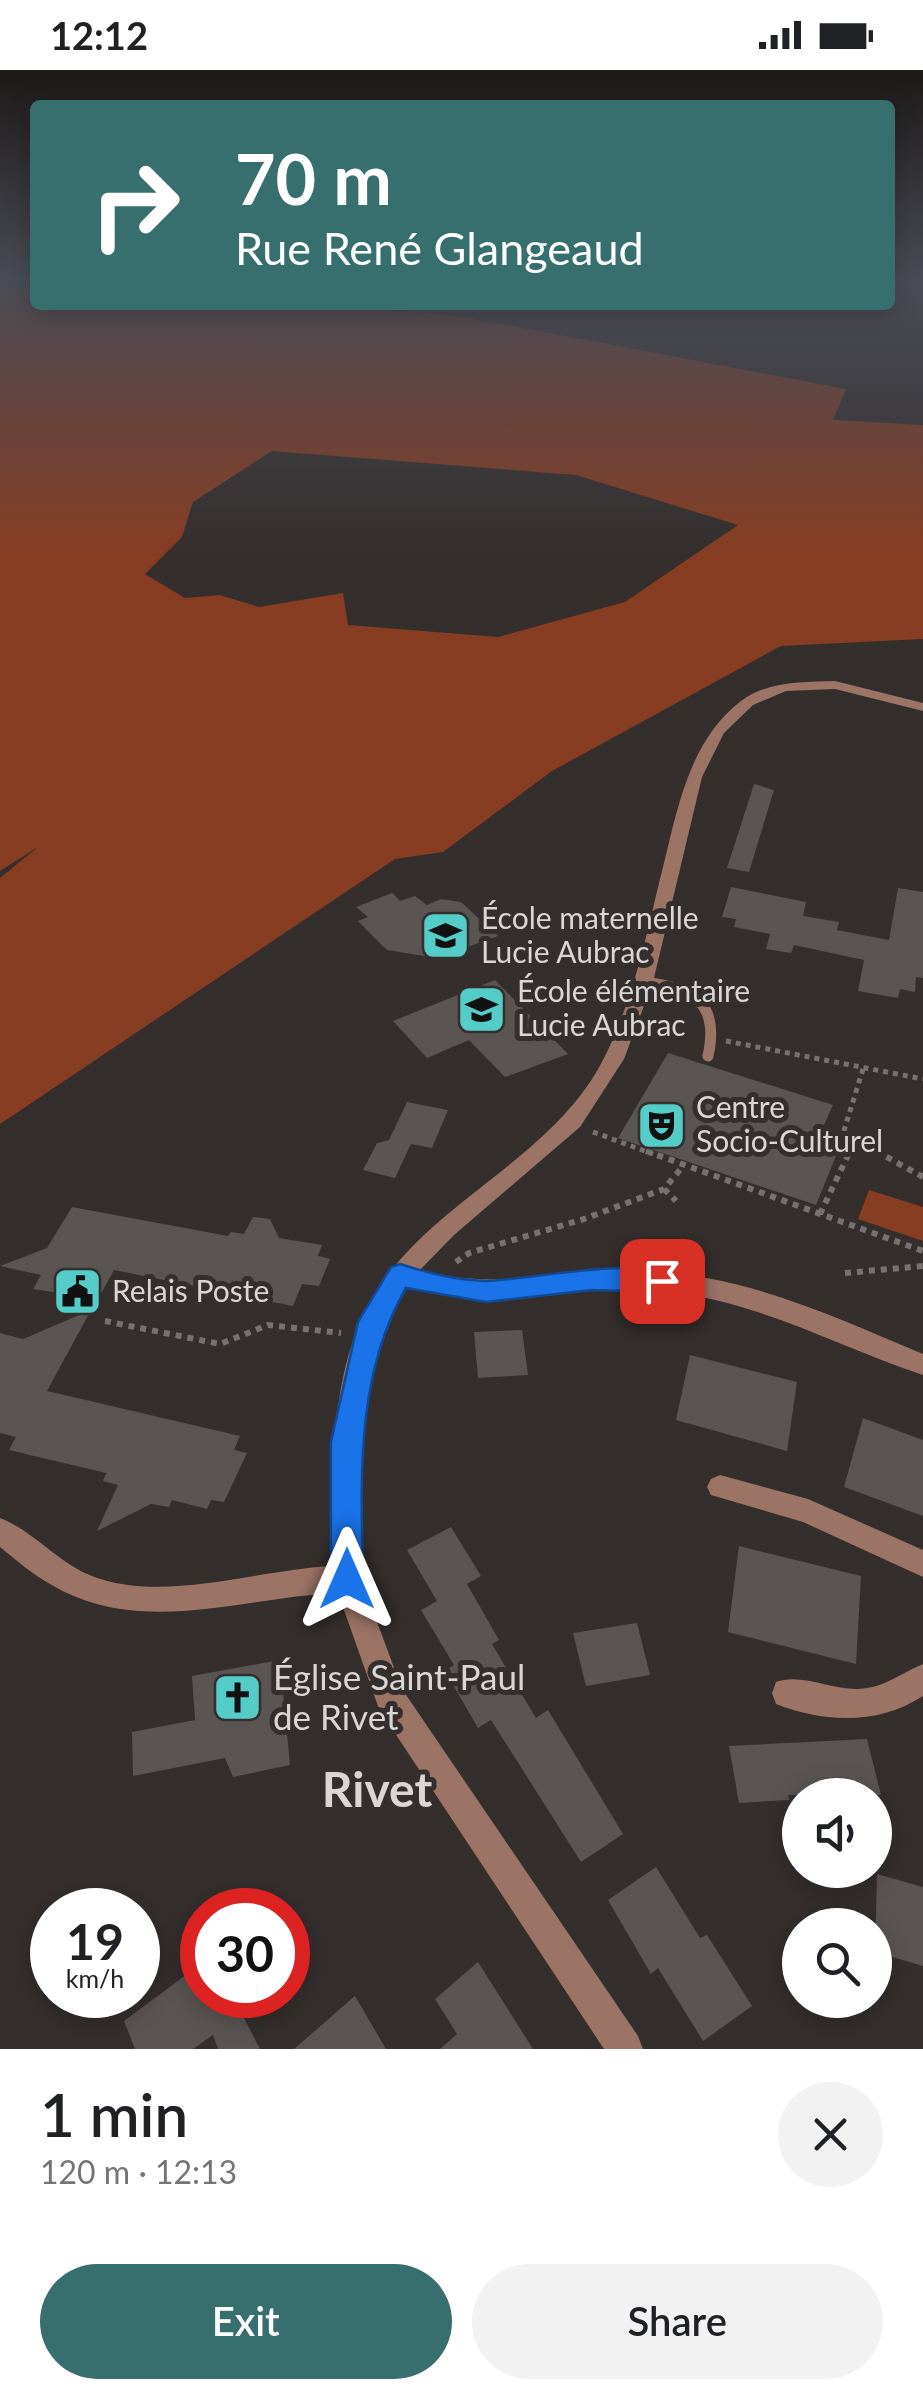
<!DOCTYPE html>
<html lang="en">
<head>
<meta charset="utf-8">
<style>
	:root { --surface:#fff; --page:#f2f2f2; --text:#202124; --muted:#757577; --accent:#376e6e }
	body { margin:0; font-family:Lato,sans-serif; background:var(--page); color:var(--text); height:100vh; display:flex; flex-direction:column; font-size:38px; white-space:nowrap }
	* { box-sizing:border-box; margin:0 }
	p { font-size:32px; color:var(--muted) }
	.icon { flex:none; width:55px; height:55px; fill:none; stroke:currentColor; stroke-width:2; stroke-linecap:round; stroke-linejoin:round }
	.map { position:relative; height:1979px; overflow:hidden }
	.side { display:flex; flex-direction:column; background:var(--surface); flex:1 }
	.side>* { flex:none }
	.hud { position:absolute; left:30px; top:30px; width:865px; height:210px; border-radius:10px; box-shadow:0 5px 25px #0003; background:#376e6e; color:#fff; overflow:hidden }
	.tools { position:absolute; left:782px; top:1708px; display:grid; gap:20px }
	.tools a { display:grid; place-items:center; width:110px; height:110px; border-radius:50%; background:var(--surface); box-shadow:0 5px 25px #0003; font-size:50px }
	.speed { position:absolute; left:30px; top:1818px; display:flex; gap:20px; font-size:50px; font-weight:700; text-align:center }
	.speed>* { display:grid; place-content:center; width:130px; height:130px; border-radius:50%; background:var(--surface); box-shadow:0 5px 25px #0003; line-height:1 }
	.speed small { font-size:25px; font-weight:400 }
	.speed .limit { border:15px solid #d22; background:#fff; color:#111 }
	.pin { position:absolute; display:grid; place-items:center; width:85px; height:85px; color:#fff; margin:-42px; border-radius:20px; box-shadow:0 5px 15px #0006 }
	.me { position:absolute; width:110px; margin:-55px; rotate:0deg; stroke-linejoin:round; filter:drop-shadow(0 0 8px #0008) }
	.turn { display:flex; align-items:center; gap:35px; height:210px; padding:0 40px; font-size:45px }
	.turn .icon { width:130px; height:130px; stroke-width:2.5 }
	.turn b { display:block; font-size:70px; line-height:85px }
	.round { display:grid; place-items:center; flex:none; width:105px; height:105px; border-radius:52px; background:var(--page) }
	.summary { display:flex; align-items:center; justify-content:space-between; height:170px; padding:0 40px }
	h1 { font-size:60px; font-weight:600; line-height:75px }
	.cta { display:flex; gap:20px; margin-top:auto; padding:20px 40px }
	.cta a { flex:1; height:115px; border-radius:60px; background:var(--accent); color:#fff; font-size:40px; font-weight:600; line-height:115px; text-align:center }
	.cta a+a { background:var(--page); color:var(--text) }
	.status { display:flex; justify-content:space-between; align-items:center; height:70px; padding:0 50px; background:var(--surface); direction:ltr }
	.status svg { height:28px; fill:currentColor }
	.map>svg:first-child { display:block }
	.green { fill:#873d22; fill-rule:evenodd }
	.building { fill:#5a5452 }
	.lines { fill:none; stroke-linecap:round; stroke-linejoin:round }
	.path-far1 { stroke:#777271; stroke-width:5; stroke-dasharray:5 5; stroke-linecap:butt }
	.path { stroke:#777271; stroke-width:6; stroke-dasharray:6 6; stroke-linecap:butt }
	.service { stroke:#9c7466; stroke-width:11 }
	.minor { fill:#9c7466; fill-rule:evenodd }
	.route { fill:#1a73e8; stroke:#114b97; stroke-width:2.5 }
	.labels { text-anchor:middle; stroke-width:10; stroke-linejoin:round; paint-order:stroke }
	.poi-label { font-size:30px; fill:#dad6d5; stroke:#342e2c; text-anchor:start }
	.near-poi-label { font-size:35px; fill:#dad6d5; stroke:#342e2c; text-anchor:start }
	.near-district-label { font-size:48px; font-weight:bold; fill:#dad6d5; stroke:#342e2c }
</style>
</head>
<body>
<div class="status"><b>12:12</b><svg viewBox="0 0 49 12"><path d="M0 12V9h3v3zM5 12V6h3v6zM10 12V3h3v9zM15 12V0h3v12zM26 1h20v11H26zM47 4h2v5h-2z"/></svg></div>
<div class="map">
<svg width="923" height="1979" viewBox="0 0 923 1979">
	<rect width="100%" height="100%" fill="#342e2c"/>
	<path class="green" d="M26 212H35V235H333L464 247 846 319 833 350 923 355V569L781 576 552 701 443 782 395 789 0 1054V808L38 777 0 801V220L18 218ZM272 381 576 405 738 455 625 532 498 567 348 555 343 523 259 537 220 525 185 528 145 504 182 467 193 432Z
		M869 1120 923 1137V1171L858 1149Z"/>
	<path class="building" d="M754 714 774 720 749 802 727 798Z
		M731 817 806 832 803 846 839 852 837 860 889 870 898 818 923 822V908L916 907 915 922 900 919 898 928 858 921 864 890 794 875 791 883 766 879 770 864 734 857 736 849 722 847Z
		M392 823 400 831 415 826 427 835 441 829 461 832 498 866 436 888 387 880 358 851 368 847 356 837Z
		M495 910 568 984 505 1007 469 970 427 988 393 951Z
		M668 983 833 1035 816 1073 838 1081 816 1135 618 1068Z
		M407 1032 448 1040 432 1078 411 1074 395 1108 363 1100 377 1073 389 1070Z
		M72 1137 228 1166 231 1162 244 1164 253 1147 270 1149 279 1168 322 1175 318 1186 330 1189 319 1216 302 1214 293 1236 114 1200 98 1229 33 1219 41 1205 0 1196 47 1178Z
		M91 1240 47 1321 240 1366 234 1380 247 1383 224 1432 211 1430 207 1439 172 1430 169 1437 151 1434 97 1461 118 1415 103 1411 106 1403 9 1380 16 1367 0 1363V1263L23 1269Z
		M522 1260 528 1305 478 1308 474 1262Z
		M690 1285 797 1312 787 1381 676 1350Z
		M863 1348 923 1370V1446L844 1417Z
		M451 1457 481 1506 467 1514 499 1570 492 1574 536 1648 548 1640 623 1764 581 1792 491 1650 478 1658 445 1601 454 1595 421 1540 437 1531 407 1480Z
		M739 1476 861 1506 856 1594 728 1562Z
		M637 1553 650 1605 586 1616 573 1563Z
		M280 1590 290 1695 233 1707 225 1688 133 1706 132 1662 195 1650 192 1606Z
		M867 1669 881 1725H788L789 1730 739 1733 729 1676Z
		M656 1797 700 1868 707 1865 752 1936 703 1971 658 1898 651 1904 608 1830Z
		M877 1804 923 1817V1896L875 1882Z
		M478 1892 533 1979H440L457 1964 435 1929Z
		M202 1893V1925H232L260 1979H218L213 1965 193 1979H135L124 1951Z
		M355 1926 386 1979H294Z"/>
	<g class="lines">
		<path class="path-far1" d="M726 971 923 1009
			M863 999 842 1067 882 1084
			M593 1062 653 1084
			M849 1084 854 1072"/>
		<path class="path" d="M646 1081 923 1181
			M876 1081 923 1107
			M664 1119 676 1131
			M820 1144 850 1081
			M456 1192 469 1183 584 1149 664 1119 684 1095
			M845 1203 923 1196
			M105 1251 220 1274 268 1255 341 1263"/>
		<path class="service" d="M644 912C693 918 720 932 708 986"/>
		<path class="minor" d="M835 611 923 633V641L835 619 786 621 753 635 724 663 702 707 653 912 624 989 580 1057 454 1165 419 1201C496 1221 576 1198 654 1202 748 1206 838 1248 923 1284V1305C834 1275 759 1231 663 1221 576 1212 492 1239 406 1216L384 1253 359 1371 361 1509 402 1619 638 1966 643 1979H604L379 1639 338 1523C241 1527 140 1568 50 1514 32 1504 16 1490 0 1477V1448C34 1461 58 1493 92 1506 163 1534 259 1499 333 1496 333 1416 328 1326 361 1250 411 1136 551 1097 605 986 632 932 645 872 659 813 676 749 685 674 741 631 767 611 803 612 835 611Z
			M720 1405 808 1429 923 1480V1507L803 1452 711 1425 707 1417 711 1409Z
			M923 1594V1626C879 1655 824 1653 776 1634L772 1623 776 1612C800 1603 830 1619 856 1619 883 1619 899 1604 923 1594Z"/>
	</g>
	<linearGradient id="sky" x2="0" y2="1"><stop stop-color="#1d1918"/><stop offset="0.43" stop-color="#4a4c56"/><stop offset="1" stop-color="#4a4c56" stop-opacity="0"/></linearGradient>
	<rect width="923" height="489" fill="url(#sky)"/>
	<path class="route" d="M400 1194C427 1203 456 1210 485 1211 518 1212 659 1181 675 1211L662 1222 592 1220 486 1232 406 1218C355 1306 361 1410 363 1509L358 1519 347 1524 335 1519 331 1509V1372L358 1252 391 1197Z"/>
	<defs>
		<symbol id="school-square" viewBox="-11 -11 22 22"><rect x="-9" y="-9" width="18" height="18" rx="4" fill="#54cdc8" stroke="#342e2c"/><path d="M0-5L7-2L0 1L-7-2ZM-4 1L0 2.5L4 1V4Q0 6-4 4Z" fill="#111"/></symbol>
		<symbol id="theatre-square" viewBox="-11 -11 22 22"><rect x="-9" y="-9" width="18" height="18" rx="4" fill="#54cdc8" stroke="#342e2c"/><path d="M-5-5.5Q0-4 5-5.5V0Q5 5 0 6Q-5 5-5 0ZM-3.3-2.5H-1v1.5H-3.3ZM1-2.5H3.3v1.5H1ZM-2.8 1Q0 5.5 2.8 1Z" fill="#111"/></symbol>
		<symbol id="civic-square" viewBox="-11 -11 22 22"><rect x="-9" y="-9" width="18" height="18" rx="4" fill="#54cdc8" stroke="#342e2c"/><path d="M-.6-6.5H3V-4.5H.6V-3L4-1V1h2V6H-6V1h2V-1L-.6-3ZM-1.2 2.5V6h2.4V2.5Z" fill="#111"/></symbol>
		<symbol id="church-square" viewBox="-11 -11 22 22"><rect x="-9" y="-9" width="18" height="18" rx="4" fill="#54cdc8" stroke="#342e2c"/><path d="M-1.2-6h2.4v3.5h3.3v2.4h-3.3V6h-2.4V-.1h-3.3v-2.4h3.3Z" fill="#111"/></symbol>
	</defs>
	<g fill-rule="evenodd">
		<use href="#school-square" x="418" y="838" width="55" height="55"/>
		<use href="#school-square" x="454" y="912" width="55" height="55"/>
		<use href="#theatre-square" x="634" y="1028" width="55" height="55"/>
		<use href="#civic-square" x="50" y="1194" width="55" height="55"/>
		<use href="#church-square" x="210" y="1600" width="55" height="55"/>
	</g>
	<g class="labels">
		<g class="poi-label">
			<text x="481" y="859">École maternelle<tspan x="481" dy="34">Lucie Aubrac</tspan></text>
			<text x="517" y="932">École élémentaire<tspan x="517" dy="34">Lucie Aubrac</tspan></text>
			<text x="696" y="1048">Centre<tspan x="696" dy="34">Socio-Culturel</tspan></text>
			<text x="112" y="1232">Relais Poste</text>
		</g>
		<g class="near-poi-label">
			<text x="273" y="1620">Église Saint-Paul<tspan x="273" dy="40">de Rivet</tspan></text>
		</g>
		<g class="near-district-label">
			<text x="377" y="1737">Rivet</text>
		</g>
	</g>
</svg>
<div class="tools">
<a><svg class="icon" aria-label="sound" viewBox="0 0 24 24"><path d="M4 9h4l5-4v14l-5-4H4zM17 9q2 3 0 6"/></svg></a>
<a><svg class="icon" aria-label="search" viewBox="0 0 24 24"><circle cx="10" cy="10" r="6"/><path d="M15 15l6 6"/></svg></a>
</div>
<div class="speed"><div>19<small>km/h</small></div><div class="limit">30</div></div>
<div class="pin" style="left:662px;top:1211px;background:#d93025"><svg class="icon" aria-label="arrive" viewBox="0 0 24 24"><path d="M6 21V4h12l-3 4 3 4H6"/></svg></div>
<svg class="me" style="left:347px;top:1509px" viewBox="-20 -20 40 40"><path d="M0-17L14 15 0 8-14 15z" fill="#1a73e8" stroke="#fff" stroke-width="4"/></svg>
<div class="hud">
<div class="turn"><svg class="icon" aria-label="right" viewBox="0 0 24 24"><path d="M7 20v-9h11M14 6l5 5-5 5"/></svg><div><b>70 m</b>Rue René Glangeaud</div></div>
</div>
</div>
<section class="side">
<div class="summary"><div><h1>1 min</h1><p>120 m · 12:13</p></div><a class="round"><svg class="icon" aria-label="close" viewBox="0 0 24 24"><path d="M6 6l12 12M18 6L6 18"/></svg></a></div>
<div class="cta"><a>Exit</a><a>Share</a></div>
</section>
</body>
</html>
